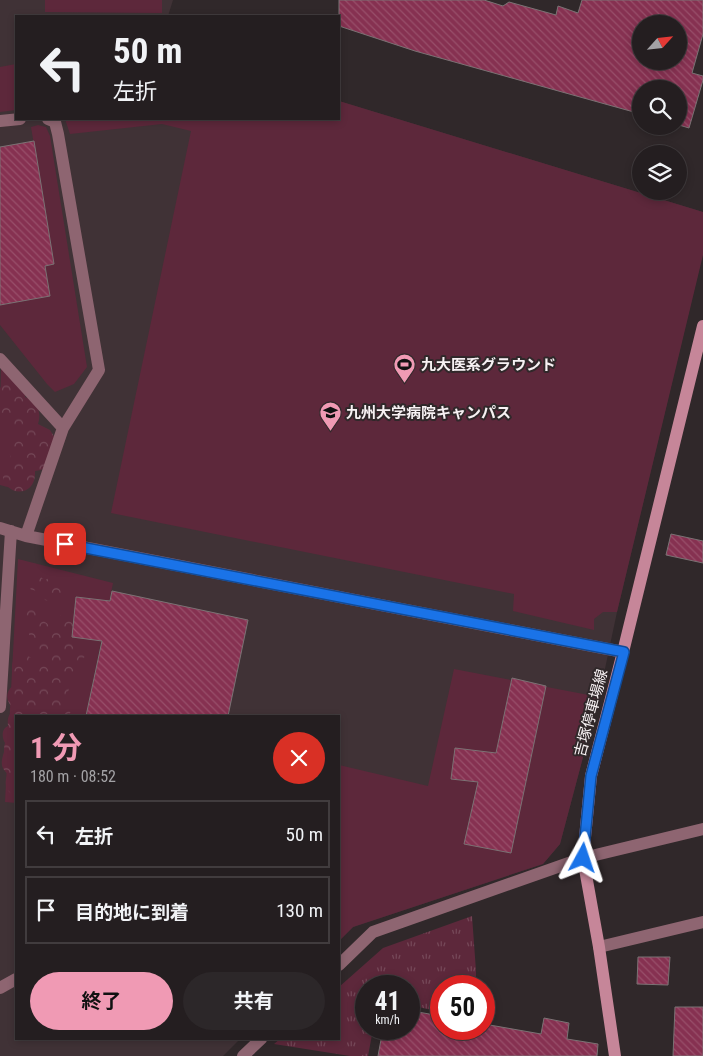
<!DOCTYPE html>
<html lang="ja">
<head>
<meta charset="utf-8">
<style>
	:root { --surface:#241e20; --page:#2c2729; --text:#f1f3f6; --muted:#a3a2a5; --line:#413c3e; --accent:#f09ab4 }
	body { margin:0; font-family:"Roboto Condensed","Noto Sans JP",sans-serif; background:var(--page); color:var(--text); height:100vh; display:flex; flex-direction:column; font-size:19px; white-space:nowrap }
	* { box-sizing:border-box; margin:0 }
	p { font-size:16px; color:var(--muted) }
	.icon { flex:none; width:28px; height:28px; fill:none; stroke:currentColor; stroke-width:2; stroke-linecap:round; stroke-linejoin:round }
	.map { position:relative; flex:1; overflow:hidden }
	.details { position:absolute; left:15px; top:715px; width:325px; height:325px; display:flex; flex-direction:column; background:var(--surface); border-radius:0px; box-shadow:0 2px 8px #0003,0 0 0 1px var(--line) }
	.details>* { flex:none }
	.guide { position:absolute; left:15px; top:15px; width:325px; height:105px; border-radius:0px; box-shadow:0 2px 8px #0003,0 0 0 1px var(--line); background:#241e20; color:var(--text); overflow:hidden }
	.needle { width:32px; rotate:63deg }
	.buttons { position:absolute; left:632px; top:15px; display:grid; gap:10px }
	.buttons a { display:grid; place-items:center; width:55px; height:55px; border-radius:50%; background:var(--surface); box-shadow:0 2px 8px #0003,0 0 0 1px var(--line); font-size:25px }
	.speed { position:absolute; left:355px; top:975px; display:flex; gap:10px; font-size:25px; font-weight:700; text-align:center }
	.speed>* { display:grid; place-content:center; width:65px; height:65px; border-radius:50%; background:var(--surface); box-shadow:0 2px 8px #0003,0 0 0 1px var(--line); line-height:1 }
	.speed small { font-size:12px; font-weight:400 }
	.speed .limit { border:8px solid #d22; background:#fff; color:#111 }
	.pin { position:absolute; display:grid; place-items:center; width:42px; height:42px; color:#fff; margin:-21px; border-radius:10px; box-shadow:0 2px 8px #0006 }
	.me { position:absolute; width:55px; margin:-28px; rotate:5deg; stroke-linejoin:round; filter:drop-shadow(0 0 4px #0008) }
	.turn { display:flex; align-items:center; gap:18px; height:105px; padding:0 15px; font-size:22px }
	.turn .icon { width:65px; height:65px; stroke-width:2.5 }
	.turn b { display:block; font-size:35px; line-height:42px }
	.round { display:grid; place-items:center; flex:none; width:52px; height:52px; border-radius:26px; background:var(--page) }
	.overview { display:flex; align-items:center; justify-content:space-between; height:85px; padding:0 15px }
	h1 { font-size:30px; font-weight:700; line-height:38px; color:var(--accent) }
	.action { display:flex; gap:10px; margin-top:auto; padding:10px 15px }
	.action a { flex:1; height:58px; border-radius:30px; background:var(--accent); color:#111; font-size:20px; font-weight:700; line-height:58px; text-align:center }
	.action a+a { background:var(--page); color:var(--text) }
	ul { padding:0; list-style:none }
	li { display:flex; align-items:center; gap:15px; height:68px; margin:0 10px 8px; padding:0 5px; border:2px solid var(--line); border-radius:0px }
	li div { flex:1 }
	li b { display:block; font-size:19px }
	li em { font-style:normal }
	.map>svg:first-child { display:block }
	.built { fill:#403236 }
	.grass { fill:#5d283b }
	.forest { fill:url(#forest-crowns) }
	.park { fill:url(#park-tufts) }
	.building { fill:url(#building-back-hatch); stroke:#7b7274; fill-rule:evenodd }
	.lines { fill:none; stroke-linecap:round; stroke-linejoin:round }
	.lane { stroke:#8e6571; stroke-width:12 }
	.street { stroke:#8e6571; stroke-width:12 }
	.secondary { stroke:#c68699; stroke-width:12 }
	.route-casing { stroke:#114b97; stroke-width:12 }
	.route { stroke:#1a73e8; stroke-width:9 }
	.labels { text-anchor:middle; stroke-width:4; stroke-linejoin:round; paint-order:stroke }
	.poi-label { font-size:15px; font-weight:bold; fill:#f7f1f3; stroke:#30282a; text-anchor:start }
	.street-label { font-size:15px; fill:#f7f1f3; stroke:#30282a }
</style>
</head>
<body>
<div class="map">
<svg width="703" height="1056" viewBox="0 0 703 1056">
	<defs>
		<pattern id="forest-crowns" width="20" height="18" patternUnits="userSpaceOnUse" patternTransform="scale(1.25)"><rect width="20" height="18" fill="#5d283b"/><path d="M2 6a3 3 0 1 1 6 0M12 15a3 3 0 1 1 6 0" fill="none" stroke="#754858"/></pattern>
		<pattern id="park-tufts" width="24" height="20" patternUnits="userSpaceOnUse" patternTransform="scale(1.25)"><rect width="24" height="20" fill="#5d283b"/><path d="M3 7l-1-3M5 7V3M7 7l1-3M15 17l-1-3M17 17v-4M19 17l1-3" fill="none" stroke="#754858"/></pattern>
		<pattern id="building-back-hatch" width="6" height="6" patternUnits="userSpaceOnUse" patternTransform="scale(1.25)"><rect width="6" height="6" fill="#863151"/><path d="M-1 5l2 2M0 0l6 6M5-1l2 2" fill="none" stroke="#984f6a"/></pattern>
	</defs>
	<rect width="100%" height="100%" fill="#30282a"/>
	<path class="built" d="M0 0H173L168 16H16V119H339V101L703 212V253L617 612 599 697 560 844 543 864 353 927 339 941V716H16V1039H240L223 1056H0Z"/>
	<path class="grass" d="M45 0H162V13L45 12Z
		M16 64V110L0 112V67Z
		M339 101 703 212V255L617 612H603L594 619V630L513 611 514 594 111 513 191 131 162 124 70 134 65 119H339Z
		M38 125 46 127 50 136 87 367 74 384 55 392 47 384 0 325V305L50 296 45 266 54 264 31 127Z
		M0 387 31 415 22 491 0 485Z
		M18 559 113 583 86 716H16V803L5 802Z
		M454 669 599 697 560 844 543 864 353 927 339 941V765L428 786Z"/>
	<path class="forest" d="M1 368 25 393V397C37 400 42 413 38 424L50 430 55 438 49 465 41 470 35 471C37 499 0 499 2 467L11 458C7 447 9 440 15 430L10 427 5 416 0 417Z
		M34 575H38L45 580C70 565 74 613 45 600L40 591 31 590 28 582Z
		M29 606 37 608 45 622 52 626C57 613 68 610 77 623L75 637C85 641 88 648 84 658L75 662C76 669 72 676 65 677 70 684 71 691 64 697 73 701 72 709 69 716H16V796C6 792 3 784 8 774 0 767 1 762 4 752 4 749 4 746 5 743 2 738 1 729 8 726 7 717 9 714 15 709 3 702 5 685 20 684L21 680C0 669 20 641 36 663L38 662 35 653 38 646C27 641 29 632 29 622 21 618 22 610 29 606Z"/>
	<path class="park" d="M472 916 476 971V986H441V1012L409 1005V986H366V1029H373L368 1056H350L274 1044 280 1039H339V987L383 948Z"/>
	<path class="building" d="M339 0H484L503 6 509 2 556 15 558 6 578 13 582 0H703V34L692 73 703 76V80L689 128 679 125V89H641V114L415 51 339 26ZM641 24H679V61H641Z
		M34 141 54 264 45 266 50 296 0 305V147Z
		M671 534 703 541V563L666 555Z
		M112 591 248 620 228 716H86L102 641 72 637 76 597 110 601Z
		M512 678 546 686 511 853 464 844 478 782 451 779 455 748 496 753Z
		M638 957H670L668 985 637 984Z
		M675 1007H703V1056H673Z
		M412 1011 441 1016V1029H484V1024L541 1034 544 1018 569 1023 567 1039 598 1044 597 1056H378L383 1029H409Z"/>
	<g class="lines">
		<path class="lane" d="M0 121 20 119
			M0 359 63 428
			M0 528 26 536 623 652
			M26 536 63 428 99 370 58 134 55 122 48 119
			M0 707 11 531
			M599 947 703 922
			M0 988 16 979"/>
		<path class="street" d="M339 965 373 932 583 858 703 829
			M243 1056 261 1039"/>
		<path class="secondary" d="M615 1056 599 947 583 858 591 776 623 652 703 326"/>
	</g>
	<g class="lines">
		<defs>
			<path id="route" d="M65 544 624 652 591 776 583 858"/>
		</defs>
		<use href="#route" class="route-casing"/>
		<use href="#route" class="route"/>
	</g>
	<defs>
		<symbol id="stadium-pin" viewBox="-11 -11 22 30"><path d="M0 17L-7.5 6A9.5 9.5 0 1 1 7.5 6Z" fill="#f09ab4" stroke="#30282a"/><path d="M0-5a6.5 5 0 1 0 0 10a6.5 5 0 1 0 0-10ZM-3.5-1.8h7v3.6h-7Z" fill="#111"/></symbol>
		<symbol id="university-pin" viewBox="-11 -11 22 30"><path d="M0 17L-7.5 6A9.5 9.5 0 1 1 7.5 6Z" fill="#f09ab4" stroke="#30282a"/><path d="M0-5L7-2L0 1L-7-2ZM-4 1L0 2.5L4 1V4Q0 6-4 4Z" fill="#111"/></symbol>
	</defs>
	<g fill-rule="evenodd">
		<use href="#stadium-pin" x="392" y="352" width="25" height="34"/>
		<use href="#university-pin" x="318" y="400" width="25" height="34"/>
	</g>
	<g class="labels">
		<g class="poi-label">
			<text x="421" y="370">九大医系グラウンド</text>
			<text x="346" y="418">九州大学病院キャンパス</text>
		</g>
		<g class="street-label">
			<text transform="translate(591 713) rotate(-75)" y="5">吉塚停車場線</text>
		</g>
	</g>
</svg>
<div class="buttons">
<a><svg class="needle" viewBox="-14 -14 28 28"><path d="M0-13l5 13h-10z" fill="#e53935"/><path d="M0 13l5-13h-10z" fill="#a3a2a5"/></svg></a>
<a><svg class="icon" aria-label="search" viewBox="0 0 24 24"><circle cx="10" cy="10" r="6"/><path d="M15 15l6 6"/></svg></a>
<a><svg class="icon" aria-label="layers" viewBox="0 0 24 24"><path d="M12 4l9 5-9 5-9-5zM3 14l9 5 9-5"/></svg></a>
</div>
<div class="speed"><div>41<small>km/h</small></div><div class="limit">50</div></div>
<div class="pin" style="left:65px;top:544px;background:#d93025"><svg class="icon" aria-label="arrive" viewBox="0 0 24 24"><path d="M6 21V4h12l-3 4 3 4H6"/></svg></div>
<svg class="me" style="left:583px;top:858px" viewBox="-20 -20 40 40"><path d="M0-17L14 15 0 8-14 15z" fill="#1a73e8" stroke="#fff" stroke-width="4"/></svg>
<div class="guide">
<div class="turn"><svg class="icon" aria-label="left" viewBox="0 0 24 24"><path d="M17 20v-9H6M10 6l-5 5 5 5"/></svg><div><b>50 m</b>左折</div></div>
</div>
<section class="details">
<div class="overview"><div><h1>1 分</h1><p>180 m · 08:52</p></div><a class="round" style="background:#d93025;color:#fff"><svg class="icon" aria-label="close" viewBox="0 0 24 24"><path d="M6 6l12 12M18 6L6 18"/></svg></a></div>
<ul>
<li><svg class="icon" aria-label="left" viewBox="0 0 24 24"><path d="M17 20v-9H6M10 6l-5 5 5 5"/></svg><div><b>左折</b></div><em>50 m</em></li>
<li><svg class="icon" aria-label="arrive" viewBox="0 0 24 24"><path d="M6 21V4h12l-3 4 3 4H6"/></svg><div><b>目的地に到着</b></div><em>130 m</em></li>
</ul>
<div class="action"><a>終了</a><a>共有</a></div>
</section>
</div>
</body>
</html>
